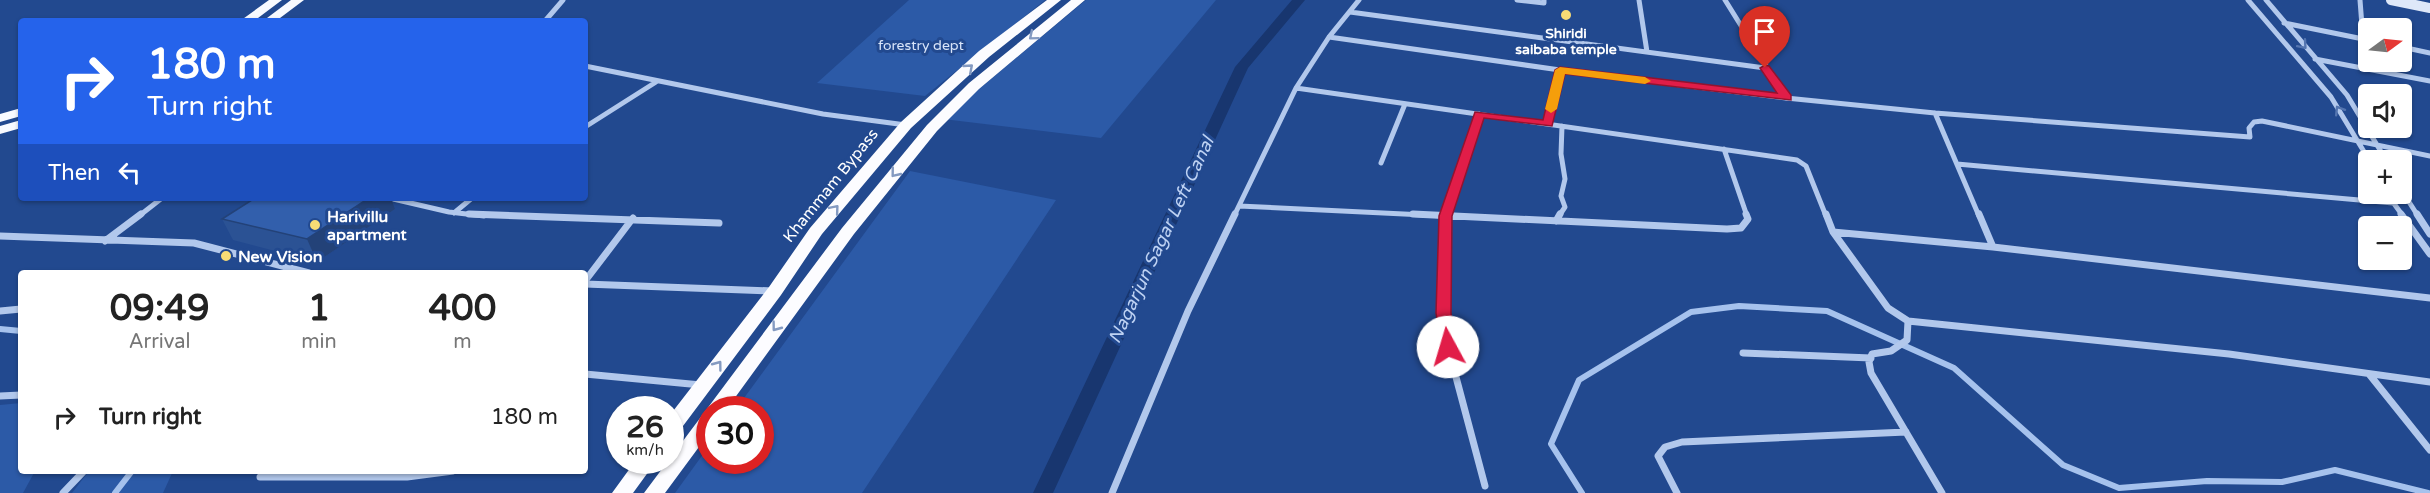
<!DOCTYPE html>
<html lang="en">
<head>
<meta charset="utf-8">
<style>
	:root { --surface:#fff; --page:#f6f6f6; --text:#222; --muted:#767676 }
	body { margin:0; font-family:"Varela Round",sans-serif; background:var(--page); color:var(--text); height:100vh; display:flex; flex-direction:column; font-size:22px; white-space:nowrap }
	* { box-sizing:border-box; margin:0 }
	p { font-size:20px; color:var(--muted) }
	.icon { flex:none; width:33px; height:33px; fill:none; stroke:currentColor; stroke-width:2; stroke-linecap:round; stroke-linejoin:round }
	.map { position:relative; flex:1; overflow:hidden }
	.panel { position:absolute; left:18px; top:270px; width:570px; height:204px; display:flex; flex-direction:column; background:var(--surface); border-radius:6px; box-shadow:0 2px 4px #0004 }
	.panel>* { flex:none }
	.hud { position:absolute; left:18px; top:18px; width:570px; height:183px; border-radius:6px; box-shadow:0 2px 4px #0004; background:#2563eb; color:#fff; overflow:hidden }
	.needle { width:39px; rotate:75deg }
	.buttons { position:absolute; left:2358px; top:18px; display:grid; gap:12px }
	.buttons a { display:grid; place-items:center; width:54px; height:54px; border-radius:6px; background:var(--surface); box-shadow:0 2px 4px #0004; font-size:30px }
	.speed { position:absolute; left:606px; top:396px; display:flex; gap:12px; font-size:30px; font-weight:700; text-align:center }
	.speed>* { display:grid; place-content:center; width:78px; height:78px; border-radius:50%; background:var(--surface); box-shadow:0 2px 4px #0004; line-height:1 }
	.speed small { font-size:15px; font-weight:400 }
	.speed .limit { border:9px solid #d22; background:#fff; color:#111 }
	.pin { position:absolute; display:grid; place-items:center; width:51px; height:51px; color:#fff; margin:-62px -26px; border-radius:50% 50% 50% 0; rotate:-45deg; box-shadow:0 0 6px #0007 }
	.pin .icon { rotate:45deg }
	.me { position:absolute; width:66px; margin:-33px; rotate:354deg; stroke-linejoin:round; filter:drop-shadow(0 0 4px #0008) }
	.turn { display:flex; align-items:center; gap:21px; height:126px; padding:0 30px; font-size:27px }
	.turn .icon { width:78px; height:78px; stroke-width:2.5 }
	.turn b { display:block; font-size:42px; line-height:51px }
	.then { display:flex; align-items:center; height:57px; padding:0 30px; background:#0003; gap:12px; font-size:22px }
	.eta { display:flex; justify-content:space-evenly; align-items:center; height:102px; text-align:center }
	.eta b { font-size:36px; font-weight:800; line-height:42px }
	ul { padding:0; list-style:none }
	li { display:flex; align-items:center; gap:18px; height:90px; padding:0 30px }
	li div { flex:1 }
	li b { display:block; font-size:22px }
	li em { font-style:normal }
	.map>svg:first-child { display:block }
	.green { fill:#2c5aa7 }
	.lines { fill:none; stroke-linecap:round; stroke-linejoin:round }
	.stream { stroke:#a6c2ed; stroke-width:6 }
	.canal { fill:#18366f; fill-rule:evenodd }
	.minor-far1 { stroke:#b2c8ec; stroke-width:5 }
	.minor { stroke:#b2c8ec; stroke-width:7 }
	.secondary { stroke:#dee8f9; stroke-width:10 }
	.primary { fill:#f8faff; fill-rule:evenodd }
	.trunk { fill:#fcfcff; fill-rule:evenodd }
	.wall { fill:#2b5294 }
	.shaded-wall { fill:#234278 }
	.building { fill:#325fac; stroke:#234278; stroke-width:1.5 }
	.oneway { stroke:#849ac1 }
	.oneway2 { stroke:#5475b0 }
	.route { fill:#e11d48; stroke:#92132f; stroke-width:1.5 }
	.slow { fill:#f59e0b }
	.poi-dot { fill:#f8dc75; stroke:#22498f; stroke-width:2 }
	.labels { text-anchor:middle; stroke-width:6; stroke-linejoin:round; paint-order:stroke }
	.far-poi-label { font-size:14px; font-weight:bold; fill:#fff; stroke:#22498f }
	.far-park-label { font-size:14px; fill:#d8e4f9; stroke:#22498f }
	.street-label { font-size:16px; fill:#fff; stroke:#22498f }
	.poi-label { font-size:16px; font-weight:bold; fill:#fff; stroke:#22498f; text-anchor:start }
	.water-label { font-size:18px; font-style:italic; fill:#bed2f3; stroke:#22498f }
</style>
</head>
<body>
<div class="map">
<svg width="2430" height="493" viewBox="0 0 2430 493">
	<rect width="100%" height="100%" fill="#22498f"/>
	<path class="green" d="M909 0H1045L925 96 817 83Z
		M1086 0H1216L1101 138 943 119Z
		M910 171 1056 200 862 493H675L709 446 710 460H760V410L736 409Z
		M21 403V471H35L23 493H0V405Z
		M89 471H173L163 493H72Z"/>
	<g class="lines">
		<path class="stream" d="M0 329 21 331
			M115 493 132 471
			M1582 493 1551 444 1579 380 1691 312 1739 306 1827 311 1954 368 2063 465 2119 488 2207 481 2282 482 2335 470 2428 493"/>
		<path class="canal" d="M1292 0H1305L1248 68 1053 493H1033L1235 67Z"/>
		<path class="minor-far1" d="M1517 0 1544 3V0
			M1639 0 1647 52
			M1725 0 1786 98
			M2248 0 2331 97 2369 160
			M2266 0 2347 95 2386 160
			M2360 0 2363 39
			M1350 12 1765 68
			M545 21 563 0
			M2284 23 2368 40
			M1329 37 1560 70 1786 98 1935 113 2250 137 2249 128 2254 122 2262 121 2430 156
			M2402 47 2430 53
			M2315 59 2430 81
			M585 66 823 114 906 125
			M1296 88 1797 160 1806 166 1826 216
			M1935 113 1979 216
			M1548 124 1560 70
			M585 127 656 82
			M1724 149 1747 216
			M1381 163 1405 104
			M1957 164 2393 203
			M2402 191 2418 216
			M2387 194 2403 216
			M389 198 449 212 484 216
			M1239 206 1445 216
			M454 213 472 198
			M139 216 162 198
			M1234 216 1296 88 1329 37 1359 0
			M1446 216 1479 114
			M1559 216 1565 207 1561 196 1565 179 1561 154 1562 126"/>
		<path class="minor" d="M469 214 719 223
			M1413 214 1727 229 1741 228 1748 219 1746 214
			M1447 214 1444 313 1448 347 1485 486
			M1826 214 1833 232 1993 247
			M1979 214 1993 247 2430 298
			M2401 214 2430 254
			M2417 214 2430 234
			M1556 221 1560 214
			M1833 232 1888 308 1908 321 2229 354 2430 382
			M0 236 194 243 309 273
			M105 241 141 214
			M585 281 633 218
			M585 284 773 291
			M0 311 21 309
			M1908 321 1907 340 1891 351 1872 354 1869 362 1871 373 1942 493
			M1743 353 1871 358
			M585 374 701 385
			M2369 374 2430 450
			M0 396 21 395
			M260 477H407L453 471
			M63 493 84 471
			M1112 493 1188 311 1235 214
			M1677 493 1658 456 1665 447 1682 442 1906 432"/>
		<path class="secondary" d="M2391 0 2430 8"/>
		<path class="primary" d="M269 0H282L254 21H240Z
			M291 0H304L276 21H263Z
			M21 108V116L0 122V114Z
			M21 120V128L0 134V126Z"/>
		<path class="trunk" d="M1047 0H1061L989 57 911 128 822 234 781 295 677 434 670 436V415L769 287 810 228 901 122 979 51Z
			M1071 0H1085L979 89 937 131 854 234 726 410H710V432L665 493H644L842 228 927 125 969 83Z
			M636 460H657L633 493H612Z"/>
	</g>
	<path class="wall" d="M255 198H391L395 209 317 262 233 240 222 219Z"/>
	<path class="shaded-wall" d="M369 198H391L395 209 317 262 307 239Z"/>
	<path class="building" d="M255 198H369L307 239 222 219Z"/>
	<defs><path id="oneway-chevron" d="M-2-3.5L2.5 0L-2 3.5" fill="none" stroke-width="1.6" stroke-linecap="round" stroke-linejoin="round" transform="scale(1.5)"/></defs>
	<g class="oneway">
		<use href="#oneway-chevron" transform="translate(1033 36) rotate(140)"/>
		<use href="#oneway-chevron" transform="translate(969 68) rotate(-41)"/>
		<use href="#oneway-chevron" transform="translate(895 173) rotate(129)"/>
		<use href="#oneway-chevron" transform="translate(835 209) rotate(-50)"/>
		<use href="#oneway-chevron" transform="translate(776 327) rotate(127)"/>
		<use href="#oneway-chevron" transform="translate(718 365) rotate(-53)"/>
	</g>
	<g class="oneway2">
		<use href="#oneway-chevron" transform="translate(2303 45) rotate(49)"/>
		<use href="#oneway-chevron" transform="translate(2339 110) rotate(-122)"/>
	</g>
	<path class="route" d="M1765 65 1769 66 1791 95V100L1565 74 1552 126 1484 118 1452 216 1451 313 1455 347 1448 352 1442 350 1436 313 1439 216 1475 112 1543 120 1555 70 1560 67 1777 93 1760 68Z"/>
	<path class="slow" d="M1560 67 1645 77 1651 81 1645 84 1565 74 1557 109 1551 113 1545 109 1555 70Z"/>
	<g class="poi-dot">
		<circle cx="1566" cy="15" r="6"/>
		<circle cx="315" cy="225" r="6"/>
		<circle cx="226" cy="256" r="6"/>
	</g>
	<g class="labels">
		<g class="far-poi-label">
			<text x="1566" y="38">Shiridi<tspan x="1566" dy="16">saibaba temple</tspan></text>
		</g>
		<g class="far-park-label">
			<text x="921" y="50">forestry dept</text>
		</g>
		<g class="street-label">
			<text transform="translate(830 185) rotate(-51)" y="6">Khammam Bypass</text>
		</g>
		<g class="poi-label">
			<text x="327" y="222">Harivillu<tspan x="327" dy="18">apartment</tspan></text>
			<text x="238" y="262">New Vision</text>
		</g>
		<g class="water-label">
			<text transform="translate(1161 240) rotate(-65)" y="6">Nagarjun Sagar Left Canal</text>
		</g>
	</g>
</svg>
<div class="buttons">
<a><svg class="needle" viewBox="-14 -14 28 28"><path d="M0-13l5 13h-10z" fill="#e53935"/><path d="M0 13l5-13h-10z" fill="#767676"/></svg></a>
<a><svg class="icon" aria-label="sound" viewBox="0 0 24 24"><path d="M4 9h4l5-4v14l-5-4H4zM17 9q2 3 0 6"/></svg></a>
<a>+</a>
<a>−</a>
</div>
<div class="speed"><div>26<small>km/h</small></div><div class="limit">30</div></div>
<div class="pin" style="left:1765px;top:68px;background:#d93025"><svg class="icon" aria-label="arrive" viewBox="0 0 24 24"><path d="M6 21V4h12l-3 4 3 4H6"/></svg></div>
<svg class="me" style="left:1448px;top:347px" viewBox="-20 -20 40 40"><circle r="19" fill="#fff"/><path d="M0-13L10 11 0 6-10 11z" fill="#e11d48"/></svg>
<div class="hud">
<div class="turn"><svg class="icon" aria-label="right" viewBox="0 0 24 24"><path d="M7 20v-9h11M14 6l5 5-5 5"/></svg><div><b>180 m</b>Turn right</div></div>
<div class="then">Then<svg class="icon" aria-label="left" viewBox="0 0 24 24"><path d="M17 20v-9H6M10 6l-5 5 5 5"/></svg></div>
</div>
<section class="panel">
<div class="eta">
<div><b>09:49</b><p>Arrival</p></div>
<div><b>1</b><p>min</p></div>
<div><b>400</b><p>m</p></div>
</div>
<ul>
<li><svg class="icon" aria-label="right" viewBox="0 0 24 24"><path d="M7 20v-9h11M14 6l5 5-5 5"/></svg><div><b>Turn right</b></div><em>180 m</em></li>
</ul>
</section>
</div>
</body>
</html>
